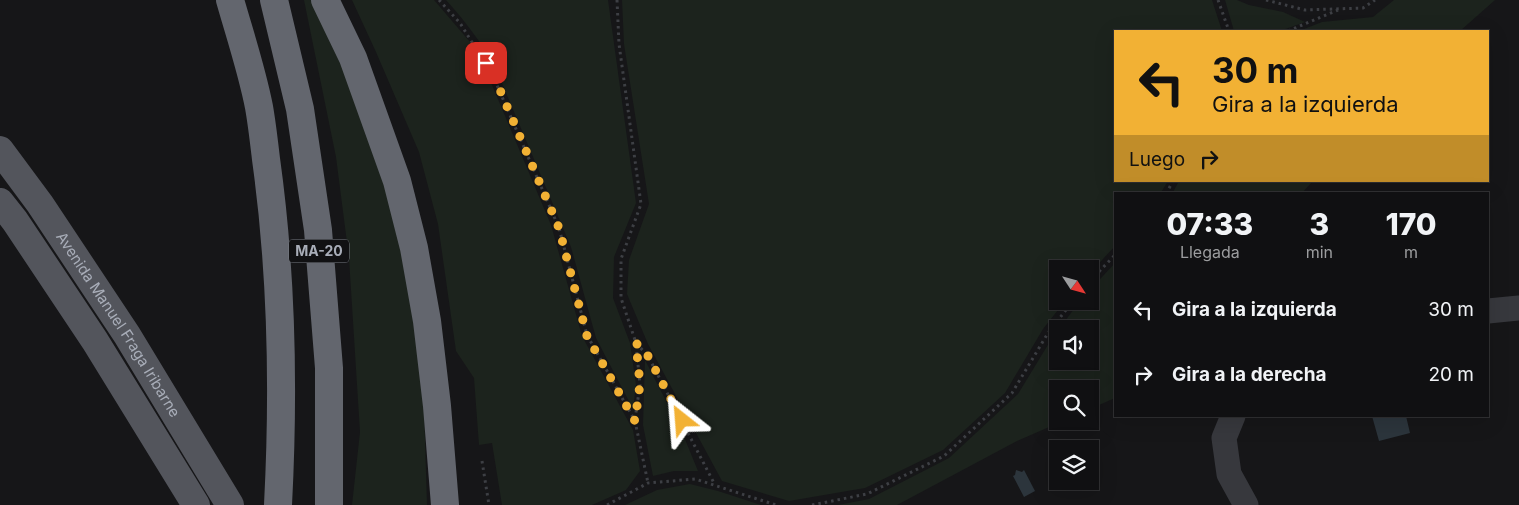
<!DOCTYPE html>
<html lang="es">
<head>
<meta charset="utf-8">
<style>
	:root { --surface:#101012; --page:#19191b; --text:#f1f3f6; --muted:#9c9d9f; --line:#303032 }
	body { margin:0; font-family:Inter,sans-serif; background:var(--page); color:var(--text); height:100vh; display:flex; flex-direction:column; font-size:19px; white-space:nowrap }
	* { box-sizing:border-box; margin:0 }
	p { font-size:16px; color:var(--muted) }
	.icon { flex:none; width:28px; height:28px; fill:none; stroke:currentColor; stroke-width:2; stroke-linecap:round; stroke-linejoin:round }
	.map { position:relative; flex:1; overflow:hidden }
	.drawer { position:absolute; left:1114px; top:192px; width:375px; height:225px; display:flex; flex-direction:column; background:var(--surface); border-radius:0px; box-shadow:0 5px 20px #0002,0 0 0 1px var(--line) }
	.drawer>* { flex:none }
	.hud { position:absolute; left:1114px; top:30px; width:375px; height:152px; border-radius:0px; box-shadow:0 5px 20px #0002,0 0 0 1px var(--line); background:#f2b134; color:#111; overflow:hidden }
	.needle { width:32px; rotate:126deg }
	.fabs { position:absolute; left:1049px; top:260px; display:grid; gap:10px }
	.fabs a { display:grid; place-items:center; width:50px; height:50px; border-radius:0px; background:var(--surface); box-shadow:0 5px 20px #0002,0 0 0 1px var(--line); font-size:25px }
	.pin { position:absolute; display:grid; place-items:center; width:42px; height:42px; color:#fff; margin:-21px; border-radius:10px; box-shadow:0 2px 8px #0006 }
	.me { position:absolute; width:55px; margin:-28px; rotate:332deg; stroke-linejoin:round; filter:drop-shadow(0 0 4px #0008) }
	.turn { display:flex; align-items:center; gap:18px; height:105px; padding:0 15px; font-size:22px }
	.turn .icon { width:65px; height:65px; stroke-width:2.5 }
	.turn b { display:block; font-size:35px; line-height:42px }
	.then { display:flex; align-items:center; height:48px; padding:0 15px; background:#0003; gap:10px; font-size:19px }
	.eta { display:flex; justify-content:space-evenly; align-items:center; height:85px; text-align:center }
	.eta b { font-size:30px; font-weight:800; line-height:35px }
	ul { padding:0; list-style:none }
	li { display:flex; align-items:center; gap:15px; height:65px; padding:0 15px }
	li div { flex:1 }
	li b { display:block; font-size:19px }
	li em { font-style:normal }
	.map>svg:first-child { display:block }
	.green { fill:#1c231d }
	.water { fill:#2c353c }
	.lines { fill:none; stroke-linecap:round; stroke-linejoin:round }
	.path { stroke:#3d3f44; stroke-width:3; stroke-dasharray:2.5 4; stroke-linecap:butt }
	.minor { stroke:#37383d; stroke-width:25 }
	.primary { stroke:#53555c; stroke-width:28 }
	.motorway { stroke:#63666e; stroke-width:28 }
	.route { stroke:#f2b134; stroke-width:9; stroke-dasharray:0 16.2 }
	.labels { text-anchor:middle; stroke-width:5; stroke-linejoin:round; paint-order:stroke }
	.shield { fill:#111113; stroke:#7b7e86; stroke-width:1 }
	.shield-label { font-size:14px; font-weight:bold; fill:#a8adb8 }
	.street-label { font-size:15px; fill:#a8adb8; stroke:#111113 }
</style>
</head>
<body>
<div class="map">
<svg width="1519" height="505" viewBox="0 0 1519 505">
	<rect width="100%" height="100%" fill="#161618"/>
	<path class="green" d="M304 0H313L346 74 387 184 422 343 427 505H352L360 432 349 258 336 157Z
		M352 0H434L470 42 492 85 551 225 582 336 633 430 640 471 626 490 592 505H502L492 443 479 445 474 378 456 351 438 224 419 152 376 52Z
		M446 0H608L636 203 614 257 613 298 630 343 636 385 633 409 596 338 571 247 496 69C481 42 466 22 446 0Z
		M622 0H1212L1222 31H1115V181H1168L1160 194H1115V246L1090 273V269H1058V301H1065L1043 329 1005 393 943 450 865 488 789 501 722 481 648 344 627 294 629 260 649 204 624 44Z
		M1225 0H1237L1249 5 1283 12 1305 22 1280 31H1234Z
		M1394 0H1495L1460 31H1299L1322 22 1373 17Z
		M1179 181H1313L1301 194H1172Z
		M1115 263V398L1090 409V389H1058V421H1063L1017 441 897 505H838L869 499 949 458 1018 394 1057 330 1058 361H1090V329H1059L1080 301H1090V290Z
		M645 360 682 432 698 471H674L653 476 643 425Z
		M690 484 718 491 761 505H625L657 490Z"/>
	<path class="water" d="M1372 416H1406L1410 433 1379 441Z
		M1016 470 1022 472 1024 470 1035 491 1024 497 1013 476 1015 475Z"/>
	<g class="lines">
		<path class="path" d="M439 0 460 23 493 76 559 228 587 335 635 421 648 483
			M617 0 619 44 641 204 621 259V298L636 343 648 356 715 485
			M1218 0 1229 31
			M1266 0 1305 10 1363 8 1375 0
			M1288 31 1338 10
			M1166 194 1173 181
			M1090 281 1115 255
			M635 419 640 385 636 344
			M482 461 489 505
			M607 505 648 483 695 479 776 505
			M812 505 867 494 944 456 1012 393 1048 333 1073 301"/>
		<path class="minor" d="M1488 311 1519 308
			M1233 416 1224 438 1229 474 1246 505"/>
		<g class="primary">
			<path id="s1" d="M0 150 40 204 127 335 230 505"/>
			<path d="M0 202 15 221 95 341 196 505"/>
		</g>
		<path class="motorway" d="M230 0C240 35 252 71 259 107 262 124 264 142 266 159 282 274 284 390 278 505
			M274 0 300 109 318 230 329 368V505
			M325 0 353 58 397 181 414 248 427 321 437 406 445 505"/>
	</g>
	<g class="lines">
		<path class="route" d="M486 63 494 76 559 228 587 336 635 421 640 384 636 343 648 356 682 420"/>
	</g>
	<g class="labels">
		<rect class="shield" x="289" y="239.5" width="60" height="23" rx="4"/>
		<g class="shield-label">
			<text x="319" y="256">MA-20</text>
		</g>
		<g class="street-label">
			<text dy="5" stroke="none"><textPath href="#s1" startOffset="211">Avenida Manuel Fraga Iribarne</textPath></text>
		</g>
	</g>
</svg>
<div class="fabs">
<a><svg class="needle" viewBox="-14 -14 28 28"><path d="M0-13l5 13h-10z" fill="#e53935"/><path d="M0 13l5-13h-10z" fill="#9c9d9f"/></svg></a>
<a><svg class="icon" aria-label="sound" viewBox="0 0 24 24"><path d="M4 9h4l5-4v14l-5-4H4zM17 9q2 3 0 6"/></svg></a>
<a><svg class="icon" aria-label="search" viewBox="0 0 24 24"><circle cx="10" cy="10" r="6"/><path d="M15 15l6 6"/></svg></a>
<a><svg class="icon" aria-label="layers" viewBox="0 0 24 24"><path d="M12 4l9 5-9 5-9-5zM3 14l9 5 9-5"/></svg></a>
</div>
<div class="pin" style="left:486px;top:63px;background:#d93025"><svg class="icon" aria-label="arrive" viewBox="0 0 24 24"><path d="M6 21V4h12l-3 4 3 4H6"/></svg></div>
<svg class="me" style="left:682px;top:420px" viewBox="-20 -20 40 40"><path d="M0-17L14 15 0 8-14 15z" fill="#f2b134" stroke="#fff" stroke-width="4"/></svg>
<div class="hud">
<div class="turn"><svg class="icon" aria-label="left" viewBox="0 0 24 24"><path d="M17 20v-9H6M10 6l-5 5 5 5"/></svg><div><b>30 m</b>Gira a la izquierda</div></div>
<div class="then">Luego<svg class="icon" aria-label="right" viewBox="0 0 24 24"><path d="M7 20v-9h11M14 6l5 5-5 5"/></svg></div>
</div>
<section class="drawer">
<div class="eta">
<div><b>07:33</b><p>Llegada</p></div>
<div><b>3</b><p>min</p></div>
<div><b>170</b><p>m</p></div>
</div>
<ul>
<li><svg class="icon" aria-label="left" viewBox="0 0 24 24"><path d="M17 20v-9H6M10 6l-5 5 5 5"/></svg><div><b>Gira a la izquierda</b></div><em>30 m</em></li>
<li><svg class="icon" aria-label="right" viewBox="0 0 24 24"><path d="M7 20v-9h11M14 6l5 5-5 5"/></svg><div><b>Gira a la derecha</b></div><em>20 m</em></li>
</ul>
</section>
</div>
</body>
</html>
